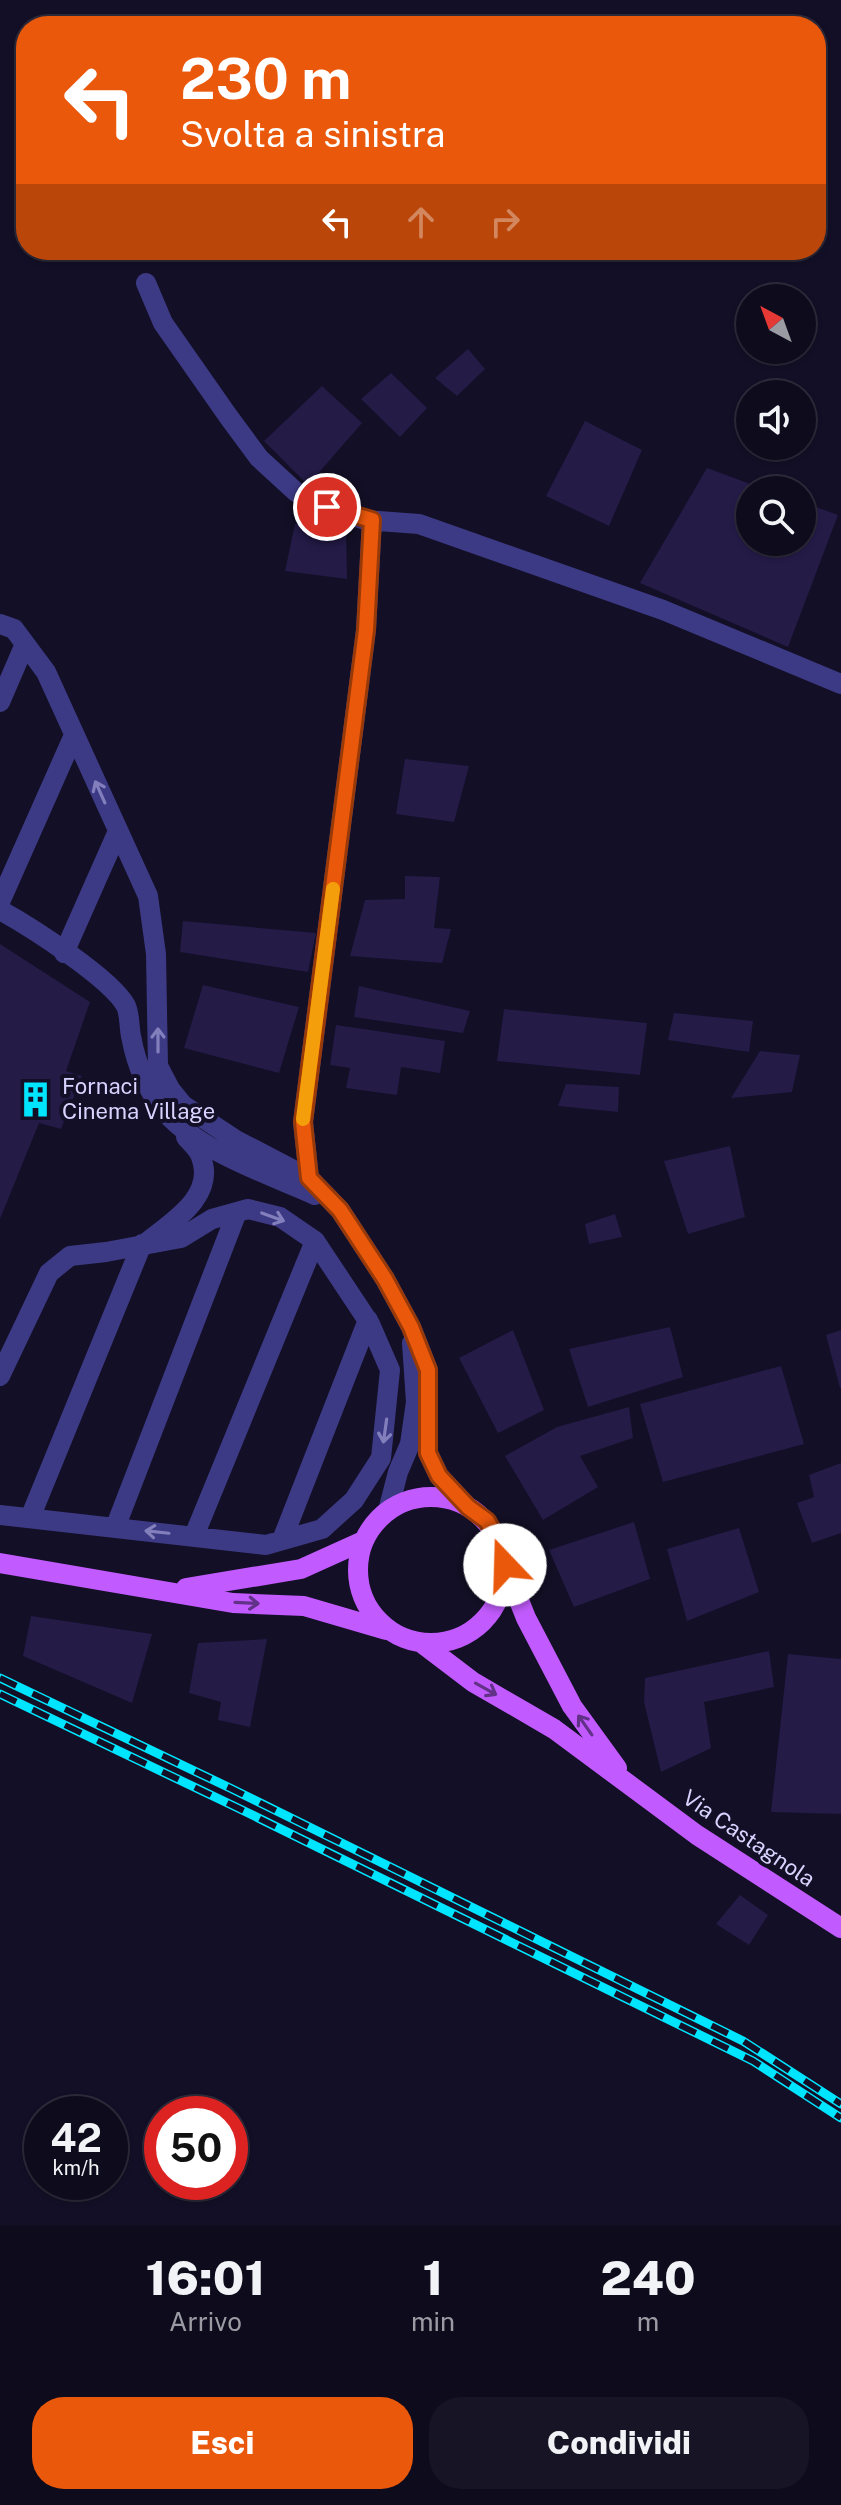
<!DOCTYPE html>
<html lang="it">
<head>
<meta charset="utf-8">
<style>
	:root { --surface:#0e0b1c; --page:#171425; --text:#f1f3f6; --muted:#9b9ba3; --line:#2e2b3b; --accent:#ea580c }
	body { margin:0; font-family:"Public Sans",sans-serif; background:var(--page); color:var(--text); height:100vh; display:flex; flex-direction:column; font-size:30px; white-space:nowrap }
	* { box-sizing:border-box; margin:0 }
	p { font-size:26px; color:var(--muted) }
	.icon { flex:none; width:44px; height:44px; fill:none; stroke:currentColor; stroke-width:2; stroke-linecap:round; stroke-linejoin:round }
	.map { position:relative; height:2225px; overflow:hidden }
	.panel { display:flex; flex-direction:column; background:var(--surface); flex:1 }
	.panel>* { flex:none }
	.top-card { position:absolute; left:16px; top:16px; width:810px; height:244px; border-radius:32px; box-shadow:0 2px 6px #0004,0 0 0 2px var(--line); background:#ea580c; color:#fff; overflow:hidden }
	.needle { width:52px; rotate:319deg }
	.buttons { position:absolute; left:736px; top:284px; display:grid; gap:16px }
	.buttons a { display:grid; place-items:center; width:80px; height:80px; border-radius:50%; background:var(--surface); box-shadow:0 2px 6px #0004,0 0 0 2px var(--line); font-size:40px }
	.speed { position:absolute; left:24px; top:2096px; display:flex; gap:16px; font-size:40px; font-weight:700; text-align:center }
	.speed>* { display:grid; place-content:center; width:104px; height:104px; border-radius:50%; background:var(--surface); box-shadow:0 2px 6px #0004,0 0 0 2px var(--line); line-height:1 }
	.speed small { font-size:20px; font-weight:400 }
	.speed .limit { border:12px solid #d22; background:#fff; color:#111 }
	.pin { position:absolute; display:grid; place-items:center; width:68px; height:68px; color:#fff; margin:-34px; border:4px solid #fff; border-radius:50%; box-shadow:0 2px 8px #0007 }
	.me { position:absolute; width:88px; margin:-44px; rotate:339deg; stroke-linejoin:round; filter:drop-shadow(0 0 6px #0008) }
	.turn { display:flex; align-items:center; gap:28px; height:168px; padding:0 32px; font-size:36px }
	.turn .icon { width:104px; height:104px; stroke-width:2.5 }
	.turn b { display:block; font-size:56px; line-height:68px }
	.lanes { display:flex; align-items:center; height:76px; padding:0 32px; background:#0003; justify-content:center; gap:40px; direction:ltr }
	.lanes .off { opacity:.35 }
	.eta { display:flex; justify-content:space-evenly; align-items:center; height:136px; text-align:center }
	.eta b { font-size:48px; font-weight:800; line-height:56px }
	.primary-button { display:flex; gap:16px; margin-top:auto; padding:16px 32px }
	.primary-button a { flex:1; height:92px; border-radius:32px; background:var(--accent); color:#fff; font-size:32px; font-weight:800; line-height:92px; text-align:center }
	.primary-button a+a { background:var(--page); color:var(--text) }
	.map>svg:first-child { display:block }
	.building { fill:#241b47 }
	.lines { fill:none; stroke-linecap:round; stroke-linejoin:round }
	.minor { stroke:#3d3a85; stroke-width:20 }
	.major { stroke:#c25bff; stroke-width:20 }
	.rail-casing { stroke:#00e5ff; stroke-width:9 }
	.rail { stroke:#130f26; stroke-width:6; stroke-dasharray:18; stroke-linecap:butt }
	.oneway { stroke:#837fbc }
	.oneway2 { stroke:#623188 }
	.route-casing { stroke:#983908; stroke-width:20 }
	.route { stroke:#ea580c; stroke-width:14 }
	.slow { stroke:#f59e0b; stroke-width:14 }
	.labels { text-anchor:middle; stroke-width:8; stroke-linejoin:round; paint-order:stroke }
	.poi-label { font-size:22px; fill:#d9d4ff; stroke:#130f26; text-anchor:start }
	.street-label { font-size:22px; fill:#d9d4ff; stroke:#130f26 }
</style>
</head>
<body>
<div class="map">
<svg width="841" height="2225" viewBox="0 0 841 2225">
	<rect width="100%" height="100%" fill="#130f26"/>
	<path class="building" d="M468 349 485 369 457 396 435 378Z
		M391 373 427 408 400 437 361 399Z
		M322 386 362 423 308 485 264 441Z
		M585 421 642 450 609 526 546 496Z
		M707 468 767 490H750V542H802V502L838 515 788 647 640 583Z
		M295 524 346 526 347 579 285 571Z
		M405 759 469 766 454 822 396 814Z
		M405 876 440 877 434 928 451 929 442 963 350 956 365 900 405 899Z
		M183 921 316 933 308 972 180 952Z
		M0 944 90 1002 66 1071 82 1076 61 1129 39 1123 0 1219Z
		M203 985 299 1007 279 1073 184 1048Z
		M359 986 470 1011 463 1033 354 1017Z
		M504 1009 647 1023 640 1075 497 1061Z
		M674 1013 753 1021 749 1052 668 1040Z
		M336 1025 445 1041 440 1073 401 1067 397 1095 346 1088 350 1068 330 1065Z
		M760 1051 800 1055 792 1092 731 1098Z
		M566 1084 619 1087 618 1112 558 1106Z
		M730 1146 745 1217 688 1234 664 1161Z
		M615 1214 622 1237 589 1244 585 1224Z
		M670 1327 683 1377 588 1407 569 1349Z
		M513 1330 544 1410 498 1433 459 1358Z
		M841 1330V1388H840L826 1335Z
		M781 1366 804 1444 663 1482 640 1404Z
		M629 1407 633 1438 580 1456 598 1487 543 1520 505 1456 557 1427Z
		M841 1463V1533L812 1543 797 1503 814 1497 809 1475Z
		M634 1522 650 1579 574 1607 549 1550Z
		M739 1528 759 1592 687 1621 667 1549Z
		M31 1616 152 1634 132 1703 23 1656Z
		M267 1639 250 1727 218 1720 221 1702 189 1693 198 1643Z
		M769 1651 774 1687 704 1702 711 1748 661 1772 644 1702 645 1678Z
		M788 1654 841 1659V1814L771 1812Z
		M740 1895 768 1915 749 1945 716 1924Z"/>
	<g class="lines">
		<path class="minor" d="M146 283 163 323 228 416 259 458 296 492 327 507 365 520 419 524 663 610 841 684
			M372 520 366 630 303 1122 309 1178 340 1210 385 1279 411 1327 428 1370V1453L439 1476 468 1507
			M0 624 14 629 46 672 148 896 156 954 158 1066 170 1089 183 1105 236 1140 309 1178
			M0 702 25 644
			M0 902 74 735
			M0 910C29 926 111 978 126 1006 130 1015 129 1027 131 1036 136 1064 148 1092 166 1113 201 1152 268 1174 315 1195
			M64 953 118 831
			M147 1242C173 1221 216 1196 201 1157 199 1150 191 1143 186 1137
			M0 1376 49 1273 70 1256 106 1252 181 1238 212 1219 248 1209 280 1217 315 1241 370 1324 390 1370 381 1458 354 1500 322 1529 266 1545 0 1515
			M388 1511 398 1472 410 1444 416 1402 412 1343
			M30 1518 142 1244
			M115 1528 237 1212
			M194 1536 315 1241
			M282 1540 368 1320"/>
		<path class="major" d="M358 1570a73 73 0 1 1 146 0a73 73 0 1 1-146 0Z
			M0 1563 233 1603 304 1606 386 1630
			M507 1570 526 1618 572 1706 617 1768
			M186 1588 301 1569 363 1541
			M423 1644 473 1682 554 1729 697 1835 841 1928"/>
		<defs>
			<path id="rail" d="M0 1678 230 1788 743 2041 841 2104
				M0 1694 240 1809 753 2061 841 2118"/>
		</defs>
		<use href="#rail" class="rail-casing"/>
		<use href="#rail" class="rail"/>
	</g>
	<defs><path id="oneway-shaft" d="M-6 0H5M1.5-3L5.5 0L1.5 3" fill="none" stroke-width="1.6" stroke-linecap="round" stroke-linejoin="round" transform="scale(2)"/></defs>
	<g class="oneway">
		<use href="#oneway-shaft" transform="translate(100 792) rotate(-114)"/>
		<use href="#oneway-shaft" transform="translate(158 1040) rotate(-90)"/>
		<use href="#oneway-shaft" transform="translate(273 1217) rotate(20)"/>
		<use href="#oneway-shaft" transform="translate(385 1431) rotate(98)"/>
		<use href="#oneway-shaft" transform="translate(157 1532) rotate(-174)"/>
	</g>
	<g class="oneway2">
		<use href="#oneway-shaft" transform="translate(247 1603) rotate(3)"/>
		<use href="#oneway-shaft" transform="translate(486 1689) rotate(29)"/>
		<use href="#oneway-shaft" transform="translate(585 1725) rotate(-125)"/>
	</g>
	<g class="lines">
		<defs>
			<path id="route" d="M327 507 372 520 366 630 303 1122 309 1178 340 1210 385 1279 411 1327 428 1370V1453L439 1476 468 1507 487 1521 499 1542 505 1565"/>
		</defs>
		<use href="#route" class="route-casing"/>
		<use href="#route" class="route"/>
		<path class="slow" d="M303 1119 333 889"/>
	</g>
	<defs>
		<symbol id="building-bare" viewBox="-9 -9 18 18"><path d="M-4-6H4V6H1V3H-1V6H-4ZM-2.5-4.3h1.7v1.8h-1.7ZM.8-4.3h1.7v1.8H.8ZM-2.5-1h1.7V.8h-1.7ZM.8-1h1.7V.8H.8Z" fill="#00e5ff" stroke="#130f26" stroke-width="2.5" paint-order="stroke"/></symbol>
	</defs>
	<g fill-rule="evenodd">
		<use href="#building-bare" x="10" y="1074" width="51" height="51"/>
	</g>
	<g class="labels">
		<g class="poi-label">
			<text x="62" y="1094">Fornaci<tspan x="62" dy="25">Cinema Village</tspan></text>
		</g>
		<g class="street-label">
			<text transform="translate(749 1838) rotate(34)" y="8">Via Castagnola</text>
		</g>
	</g>
</svg>
<div class="buttons">
<a><svg class="needle" viewBox="-14 -14 28 28"><path d="M0-13l5 13h-10z" fill="#e53935"/><path d="M0 13l5-13h-10z" fill="#9b9ba3"/></svg></a>
<a><svg class="icon" aria-label="sound" viewBox="0 0 24 24"><path d="M4 9h4l5-4v14l-5-4H4zM17 9q2 3 0 6"/></svg></a>
<a><svg class="icon" aria-label="search" viewBox="0 0 24 24"><circle cx="10" cy="10" r="6"/><path d="M15 15l6 6"/></svg></a>
</div>
<div class="speed"><div>42<small>km/h</small></div><div class="limit">50</div></div>
<div class="pin" style="left:327px;top:507px;background:#d93025"><svg class="icon" aria-label="arrive" viewBox="0 0 24 24"><path d="M6 21V4h12l-3 4 3 4H6"/></svg></div>
<svg class="me" style="left:505px;top:1565px" viewBox="-20 -20 40 40"><circle r="19" fill="#fff"/><path d="M0-13L10 11 0 6-10 11z" fill="#ea580c"/></svg>
<div class="top-card">
<div class="turn"><svg class="icon" aria-label="left" viewBox="0 0 24 24"><path d="M17 20v-9H6M10 6l-5 5 5 5"/></svg><div><b>230 m</b>Svolta a sinistra</div></div>
<div class="lanes"><svg class="icon" aria-label="left" viewBox="0 0 24 24"><path d="M17 20v-9H6M10 6l-5 5 5 5"/></svg><svg class="icon off" aria-label="ahead" viewBox="0 0 24 24"><path d="M12 20V5M6 11l6-6 6 6"/></svg><svg class="icon off" aria-label="right" viewBox="0 0 24 24"><path d="M7 20v-9h11M14 6l5 5-5 5"/></svg></div>
</div>
</div>
<section class="panel">
<div class="eta">
<div><b>16:01</b><p>Arrivo</p></div>
<div><b>1</b><p>min</p></div>
<div><b>240</b><p>m</p></div>
</div>
<div class="primary-button"><a>Esci</a><a>Condividi</a></div>
</section>
</body>
</html>
